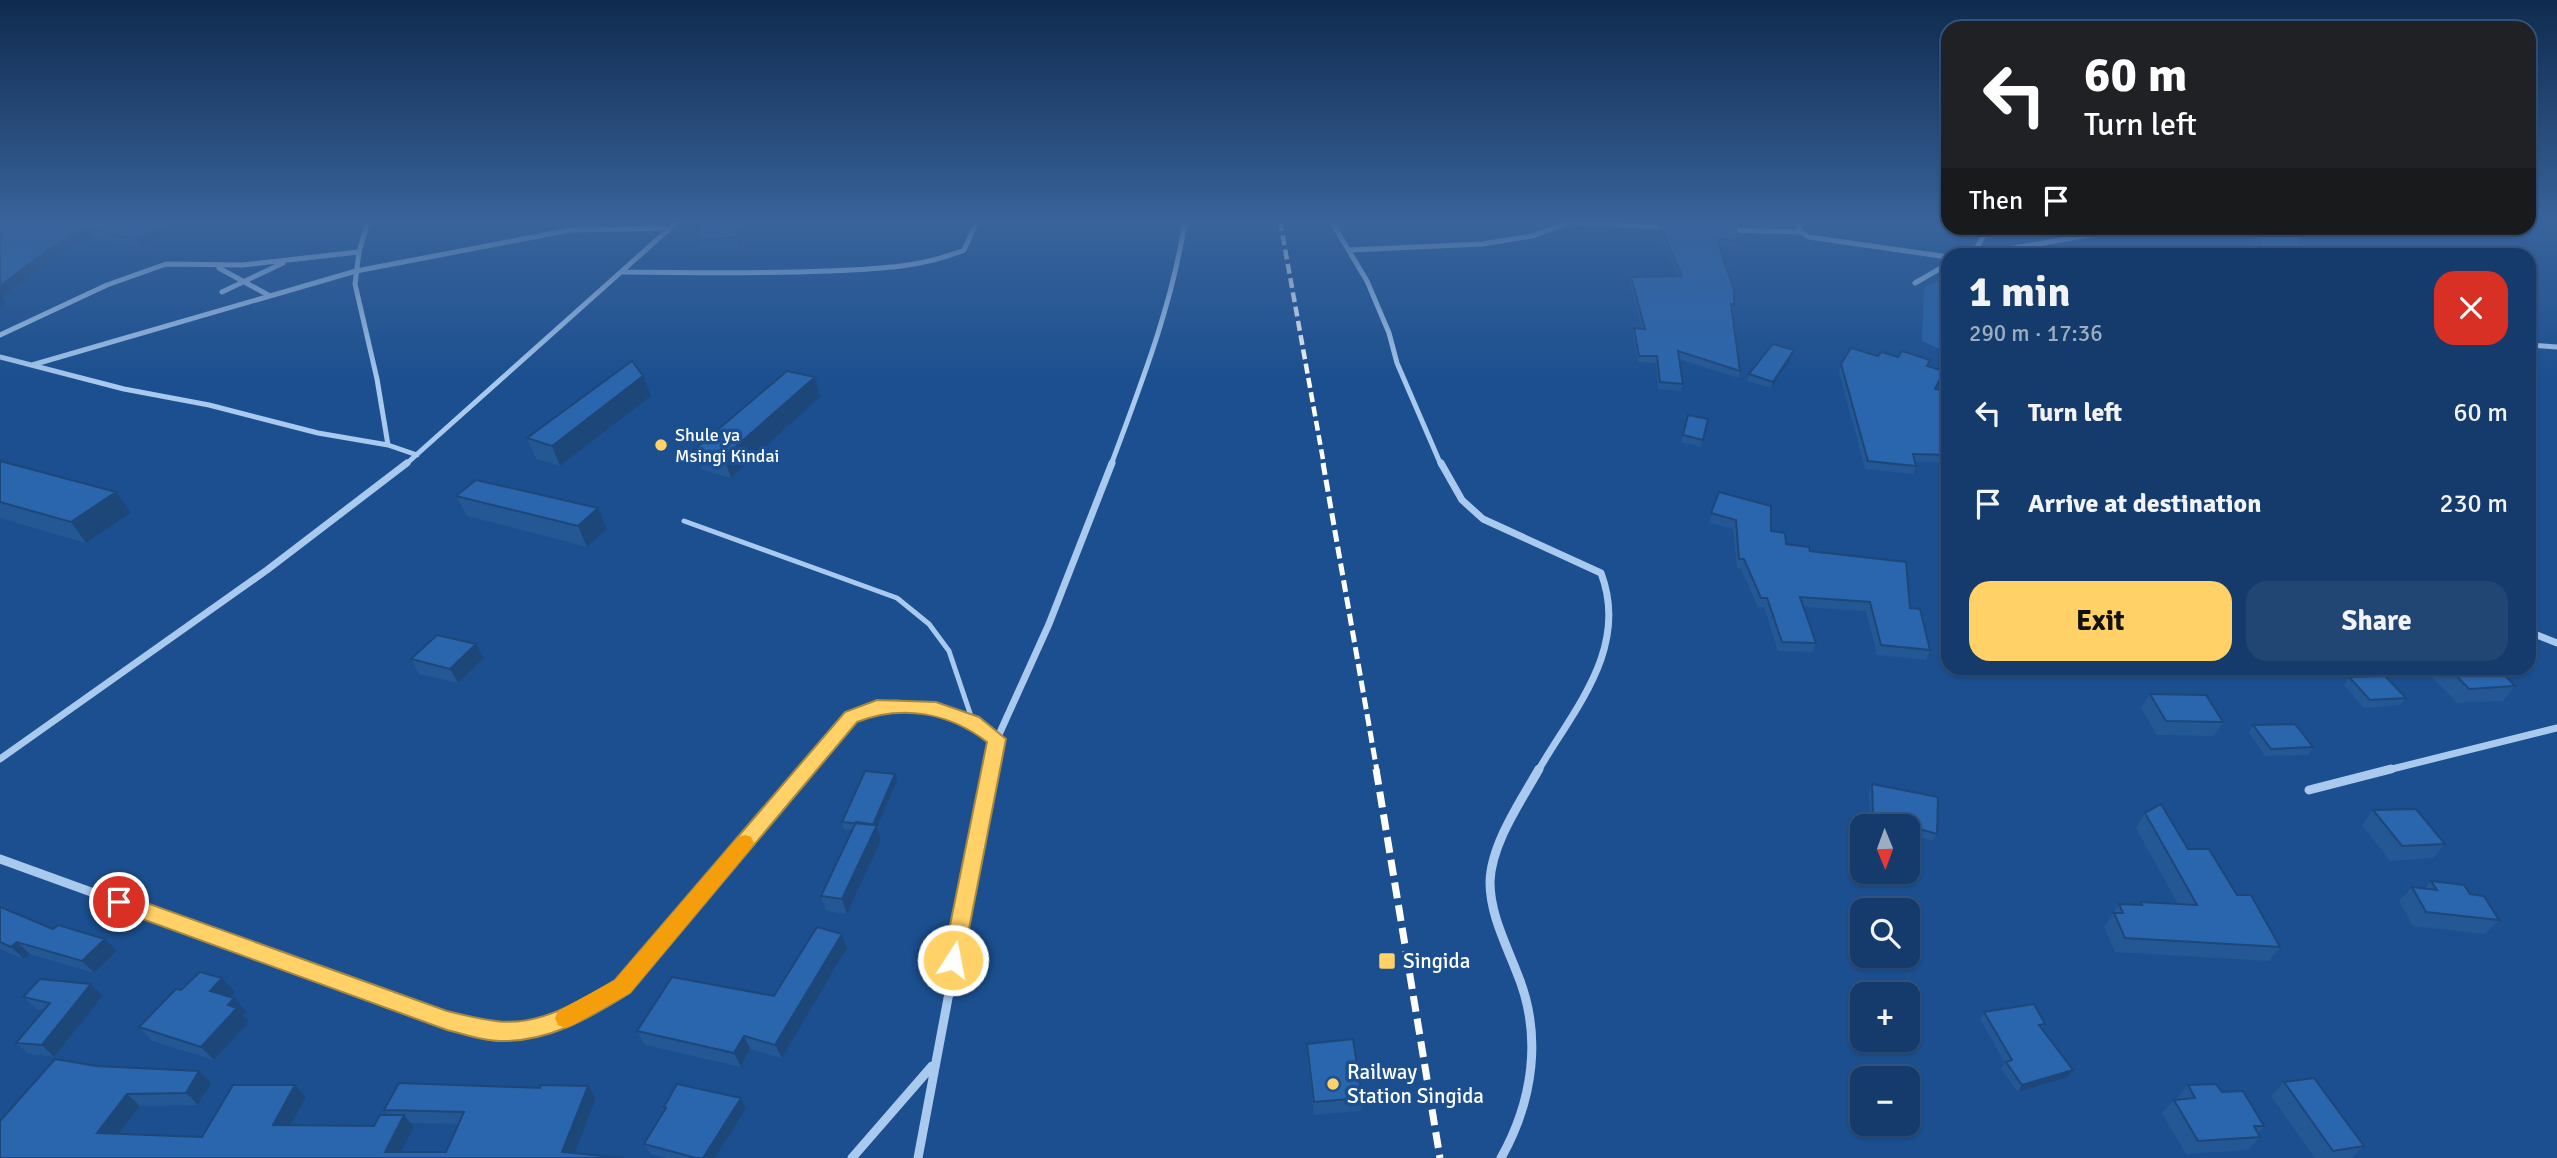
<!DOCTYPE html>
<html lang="en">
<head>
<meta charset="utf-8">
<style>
	:root { --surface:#143b6b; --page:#214673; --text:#f1f3f6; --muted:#9dadc1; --line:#33557e; --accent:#ffd166 }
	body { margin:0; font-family:Signika,sans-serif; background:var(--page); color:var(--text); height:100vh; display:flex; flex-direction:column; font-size:26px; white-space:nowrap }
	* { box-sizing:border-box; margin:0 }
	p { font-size:23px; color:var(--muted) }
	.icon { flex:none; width:38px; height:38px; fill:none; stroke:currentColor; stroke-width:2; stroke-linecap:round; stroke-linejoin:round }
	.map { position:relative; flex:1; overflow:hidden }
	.side { position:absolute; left:1941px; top:248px; width:595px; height:427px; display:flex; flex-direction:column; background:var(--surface); border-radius:21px; box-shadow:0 2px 5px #0004,0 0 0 2px var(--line) }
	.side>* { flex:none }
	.banner { position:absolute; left:1941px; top:21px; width:595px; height:214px; border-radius:21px; box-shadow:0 2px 5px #0004,0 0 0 2px var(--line); background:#202124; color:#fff; overflow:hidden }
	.needle { width:46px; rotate:179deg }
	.fabs { position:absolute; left:1850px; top:814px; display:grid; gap:14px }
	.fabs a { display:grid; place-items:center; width:70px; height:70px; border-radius:14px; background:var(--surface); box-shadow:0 2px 5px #0004,0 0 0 2px var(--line); font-size:35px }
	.pin { position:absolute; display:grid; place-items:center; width:60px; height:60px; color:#fff; margin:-30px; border:4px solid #fff; border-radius:50%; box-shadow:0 2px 7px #0007 }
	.me { position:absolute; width:77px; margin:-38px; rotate:11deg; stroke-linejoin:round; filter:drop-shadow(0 0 5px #0008) }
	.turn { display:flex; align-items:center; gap:24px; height:147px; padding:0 28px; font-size:32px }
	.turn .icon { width:91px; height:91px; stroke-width:2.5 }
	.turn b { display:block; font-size:49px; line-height:60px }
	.then { display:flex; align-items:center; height:66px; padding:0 28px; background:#0003; gap:14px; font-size:26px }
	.round { display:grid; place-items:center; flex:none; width:74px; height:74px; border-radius:21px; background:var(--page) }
	.overview { display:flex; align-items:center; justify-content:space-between; height:119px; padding:0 28px }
	h1 { font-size:42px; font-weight:700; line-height:52px }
	.action { display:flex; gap:14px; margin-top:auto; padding:14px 28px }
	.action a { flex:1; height:80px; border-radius:21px; background:var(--accent); color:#111; font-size:28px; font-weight:700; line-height:80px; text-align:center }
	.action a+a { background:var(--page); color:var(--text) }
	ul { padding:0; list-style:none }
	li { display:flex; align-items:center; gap:21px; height:91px; padding:0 28px }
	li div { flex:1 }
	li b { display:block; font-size:26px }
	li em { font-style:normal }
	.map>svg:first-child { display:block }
	.green { fill:#2461a8 }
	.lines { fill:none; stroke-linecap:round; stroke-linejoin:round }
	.service { stroke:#a9c9ee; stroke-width:5 }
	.minor-far2 { stroke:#a9c9ee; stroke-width:5 }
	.minor-far1 { stroke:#a9c9ee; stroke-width:7 }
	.minor { stroke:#a9c9ee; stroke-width:9 }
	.rail-far2 { stroke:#fff; stroke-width:4.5; stroke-dasharray:10 4.5; stroke-linecap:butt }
	.rail-far1 { stroke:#fff; stroke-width:5; stroke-dasharray:12 5; stroke-linecap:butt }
	.rail { stroke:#fff; stroke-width:7; stroke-dasharray:16 7; stroke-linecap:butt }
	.wall { fill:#245895; fill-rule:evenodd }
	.shaded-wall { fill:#1d4779 }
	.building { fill:#2a66ad; stroke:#1d4779; stroke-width:2 }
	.route { fill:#ffd166; stroke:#a68842; stroke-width:2 }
	.slow { fill:#f59e0b }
	.poi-dot { fill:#ffd166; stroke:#1b4f8f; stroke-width:2.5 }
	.labels { text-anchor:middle; stroke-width:7; stroke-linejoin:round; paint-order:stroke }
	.poi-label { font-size:18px; fill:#fff; stroke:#1b4f8f; text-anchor:start }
	.near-poi-label { font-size:21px; fill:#fff; stroke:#1b4f8f; text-anchor:start }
</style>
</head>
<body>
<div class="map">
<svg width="2557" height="1158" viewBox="0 0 2557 1158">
	<rect width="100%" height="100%" fill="#1b4f8f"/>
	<path class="green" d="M1948 278V353L1922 341 1924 287Z"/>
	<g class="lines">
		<path class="service" d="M684 521 897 598 929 624 949 651 973 722"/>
		<path class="minor-far2" d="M368 221 359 252 355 284 377 379 388 445
			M1331 221 1367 281 1389 333 1397 363 1441 465
			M1796 221 1801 232 1809 237 1948 257
			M1728 230 1801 232
			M1350 250 1482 244 1532 236 1570 222 1667 227
			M1973 254 1988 228
			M1969 256 2129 228
			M219 268 270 296
			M622 272C690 273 758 274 827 271 873 269 921 268 964 250L977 221
			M1915 283 1948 264
			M222 292 283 263
			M0 335 107 285 166 264 242 265 359 252
			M2529 345 2557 347
			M0 357 124 389 209 405 318 433 388 445 417 455
			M32 365 356 271 570 230 670 228
			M405 465 678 221
			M1111 465C1141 384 1172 306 1185 221"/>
		<path class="minor-far1" d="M1441 463 1462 500 1483 519 1601 573C1630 649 1573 710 1538 771
			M2529 632 2557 643
			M0 759 267 570 407 463
			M805 771C819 754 833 732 850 718 891 685 960 715 997 739
			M991 771 997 739 1049 624 1112 463
			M2384 771 2557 728"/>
		<path class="minor" d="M2309 790 2391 769
			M0 859 447 1021 494 1031 534 1027 579 1011 622 986 806 769
			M852 1158 932 1066
			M918 1158 991 769
			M1501 1158C1533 1101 1543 1035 1517 973 1506 944 1490 914 1490 882 1491 844 1521 801 1539 769"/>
		<path class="rail-far2" d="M1280 221 1324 465"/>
		<path class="rail-far1" d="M1323 463 1377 771"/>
		<path class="rail" d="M1376 769 1440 1158"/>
	</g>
	<path class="wall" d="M0 221H194L141 248 92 236 54 257 2 297 6 303 0 307Z
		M745 221 739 248 700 251 697 240 699 232 698 228Z
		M1680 221H1734V224Z
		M1659 224 1738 241 1736 247 1720 246 1734 305 1732 312 1740 371 1739 378 1679 359 1683 384 1681 391 1658 389 1656 363 1638 362 1633 335 1634 328 1642 329 1630 284 1631 277 1678 276 1658 231Z
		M2254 228H2297L2301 256H2254Z
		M1878 356 1928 366 1944 371 1936 389 1948 391V463L1915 462 1916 466 1913 474 1865 469 1839 372 1841 364Z
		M1792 357 1771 388 1747 381 1749 374Z
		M651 396 560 466 536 459 527 438Z
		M820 397 731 478 702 470 695 449Z
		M1688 415 1708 419 1701 447 1681 442Z
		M0 460 1 461 116 492 131 513 86 543 0 518Z
		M1719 492 1771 531 1786 544 1810 551 1910 608 1930 650 1926 660 1877 655 1866 611 1804 607 1816 643 1812 652 1778 651 1764 607H1758L1741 569 1737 568 1733 529 1709 523Z
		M456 496 598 508 607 529 587 547 467 516Z
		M476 644 484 658 458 683 419 674 411 659Z
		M2435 668H2498L2515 686 2503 701 2457 703 2430 675Z
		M2349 677 2406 698 2400 705 2364 708 2344 685Z
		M2150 694 2223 722 2214 736 2157 735 2141 708Z
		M2253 725 2313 747 2308 755 2265 756 2249 733Z
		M897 781 877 827 881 840 847 914 826 911 821 896 852 830 844 829 842 822Z
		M1872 784 1937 834 1933 841 1909 834V829H1908V826H1895L1870 821 1869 791Z
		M2373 810 2445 844 2433 858 2390 861 2362 825Z
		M2145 813 2188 849 2237 895 2280 947 2269 961 2115 952 2104 927 2119 904 2138 905 2140 902 2178 904 2136 828Z
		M2431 881 2470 894 2499 920 2485 934 2413 926 2399 901 2412 887 2425 888Z
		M0 907 53 929 117 951 94 973 30 954 24 959 0 949Z
		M842 934 847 948 782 1058 750 1049 741 1067 645 1045 637 1031 774 996Z
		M91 984 103 996 54 1057 29 1054 16 1043 44 1010 36 1009 23 997Z
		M181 990 235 992 230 997 247 1012 243 1015 249 1022 214 1060 152 1041 139 1027Z
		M1984 1012 2045 1024 2042 1029 2073 1070 2068 1077 2018 1092 2001 1069 2005 1063 1980 1019Z
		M1307 1044 1362 1098 1361 1111 1314 1115 1307 1057Z
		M96 1066 211 1083 198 1105 140 1106 120 1134 202 1137 306 1097 291 1125 374 1126 388 1115 384 1110 596 1098 575 1153 0 1158ZM410 1123 459 1124 446 1152H401L414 1127Z
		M2284 1082 2364 1146 2351 1158H2315L2271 1096Z
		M2188 1085 2222 1092 2264 1126 2258 1133 2260 1137 2248 1150 2186 1154 2162 1113 2174 1100H2177L2176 1099Z
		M741 1098 746 1109 715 1158H666L651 1154 644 1144 665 1109 664 1107Z"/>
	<path class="shaded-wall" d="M173 221H194L141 248 136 240Z
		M740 221H745L739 248 736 237Z
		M86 227 92 236 54 257 2 297 6 303 0 307V286L49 249Z
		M1794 350 1792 357 1771 388 1773 382Z
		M643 376 651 396 560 466 552 446Z
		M815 377 820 397 731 478 724 457Z
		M116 492 131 513 86 543 71 522Z
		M598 508 607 529 587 547 578 526Z
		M476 644 484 658 458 683 450 669Z
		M895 774 897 781 877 827 881 840 847 914 842 899Z
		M842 934 847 948 782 1058 775 1045Z
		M105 939 117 951 94 973 82 961Z
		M17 942 30 954 24 959 11 947Z
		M222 978 235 992 222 1005 210 991Z
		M91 984 103 996 54 1057 42 1045Z
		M234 998 247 1012 243 1015 249 1022 214 1060 201 1047 228 1005Z
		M744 1036 750 1049 741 1067 734 1053Z
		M2073 1070 2068 1077 2018 1092 2022 1085Z
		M199 1071 211 1083 198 1105 186 1093Z
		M295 1085 306 1097 284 1137 273 1125Z
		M588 1086 596 1098 573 1158 562 1152Z
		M127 1094 140 1106 111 1145 97 1133Z
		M741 1098 746 1109 715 1158H703Z
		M404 1115 414 1127 398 1158 385 1152Z"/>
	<path class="building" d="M0 221H173L136 240 86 227 49 249 0 286Z
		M700 221H740L736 237 697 240 700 228H698Z
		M1659 224 1736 228 1738 241 1717 239 1734 290V305L1731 304 1740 371 1678 351 1683 384 1660 382 1657 356H1639L1634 328 1645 329 1631 277 1682 276Z
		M2260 228H2297L2300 239 2301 256H2290L2260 250Z
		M1773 344 1794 350 1773 382 1749 374Z
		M1851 348 1878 356 1881 352 1898 357 1902 351 1930 360 1927 366 1944 371 1935 389 1948 391V455L1913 454 1916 466 1868 461 1841 364Z
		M632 361 643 376 552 446 527 438Z
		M787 371 815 377 724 457 695 449Z
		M1688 415 1708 419 1703 440 1683 435Z
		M0 461 116 492 71 522 0 502Z
		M476 480 598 508 578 526 456 496Z
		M1719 492 1771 506V531L1785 533 1786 544 1809 547 1810 551 1906 562 1910 608 1920 609 1930 650 1881 645 1870 602 1800 597 1816 643 1782 642 1767 598H1761L1744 559H1739L1736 520 1711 513Z
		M437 635 476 644 450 669 411 659Z
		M2449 668H2498L2515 686 2469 689Z
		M2385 676 2406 698 2370 700 2349 677Z
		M2150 694 2206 695 2223 722 2166 721Z
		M2295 724 2313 747 2271 749 2253 725Z
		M865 771 895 774 873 825 842 822Z
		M1872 784 1938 797 1937 834 1912 827 1913 822 1873 814Z
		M2161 804 2188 849H2209L2237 895H2251L2280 947 2125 938 2114 913H2123L2119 904 2142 905 2140 902 2197 905 2145 813Z
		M2416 809 2445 844 2402 846 2373 810Z
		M856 822 877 825 842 899 821 896Z
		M2431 881 2464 885 2470 894 2484 896 2499 920 2426 912 2412 887 2437 890Z
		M0 907 53 929 58 925 105 939 82 961 17 942 11 947 0 942Z
		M817 927 842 934 775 1045 744 1036 734 1053 637 1031 672 977 774 996Z
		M200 972 222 978 210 991 234 998 228 1005 237 1008 201 1047 139 1027 176 989 181 990Z
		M40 979 91 984 42 1045 16 1043 50 1003 23 997Z
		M2034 1004 2045 1024 2039 1025 2073 1070 2022 1085 2006 1062 2012 1060 1984 1012Z
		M1353 1039 1362 1098 1314 1102 1307 1044Z
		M55 1059 96 1066 199 1071 186 1093 127 1094 97 1133 202 1137 233 1085H295L273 1125 374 1126 380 1115H404L385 1152H446L464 1112 384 1110 399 1083 540 1088 541 1085 588 1086 562 1152 624 1158H0V1121Z
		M2314 1078 2364 1146 2333 1151 2284 1082Z
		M677 1084 741 1098 703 1158H696L644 1144 666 1108 664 1107Z
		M2216 1084 2222 1092 2243 1091 2264 1126H2254L2260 1137 2198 1141 2174 1100 2195 1098 2188 1085Z"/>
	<linearGradient id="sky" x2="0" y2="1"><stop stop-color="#0f2b4f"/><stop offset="0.58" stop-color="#39639b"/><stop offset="1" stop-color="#39639b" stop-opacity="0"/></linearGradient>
	<rect width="2557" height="383" fill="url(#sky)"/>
	<path class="route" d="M877 700 936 702 979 717 1006 739 963 960 960 966 953 969 946 966 943 960 987 742C949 713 903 704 857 722L630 993C590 1018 549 1042 500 1041 483 1041 464 1034 447 1030L112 908 109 902 112 896 119 893 447 1011C463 1015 480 1019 496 1021 539 1027 580 1001 615 980L845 712Z"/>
	<path class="slow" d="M745 835 751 837 754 843 751 848 630 993 573 1025 565 1028 558 1025 555 1018 558 1011 615 980 738 837Z"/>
	<g class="poi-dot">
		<circle cx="661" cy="445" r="7"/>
		<rect x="1378" y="952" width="18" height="18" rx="3.5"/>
		<circle cx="1333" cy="1084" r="7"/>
	</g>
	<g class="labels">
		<g class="poi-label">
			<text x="675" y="441">Shule ya<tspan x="675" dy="21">Msingi Kindai</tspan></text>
		</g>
		<g class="near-poi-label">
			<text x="1403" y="968">Singida</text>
			<text x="1347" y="1079">Railway<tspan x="1347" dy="24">Station Singida</tspan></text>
		</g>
	</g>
</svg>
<div class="fabs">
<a><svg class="needle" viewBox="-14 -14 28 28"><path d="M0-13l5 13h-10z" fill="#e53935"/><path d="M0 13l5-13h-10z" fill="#9dadc1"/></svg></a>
<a><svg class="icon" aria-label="search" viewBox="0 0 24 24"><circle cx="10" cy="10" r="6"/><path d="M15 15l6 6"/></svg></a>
<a>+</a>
<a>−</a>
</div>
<div class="pin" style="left:119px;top:902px;background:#d93025"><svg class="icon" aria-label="arrive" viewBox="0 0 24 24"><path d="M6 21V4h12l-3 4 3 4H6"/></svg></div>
<svg class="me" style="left:953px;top:960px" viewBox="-20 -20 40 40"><circle r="17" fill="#ffd166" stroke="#fff" stroke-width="3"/><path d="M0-11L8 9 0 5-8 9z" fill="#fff"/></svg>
<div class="banner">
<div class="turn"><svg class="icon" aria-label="left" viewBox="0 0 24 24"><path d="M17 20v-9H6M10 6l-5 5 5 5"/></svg><div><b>60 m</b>Turn left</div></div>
<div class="then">Then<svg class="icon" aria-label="arrive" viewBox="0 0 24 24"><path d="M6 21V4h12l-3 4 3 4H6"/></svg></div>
</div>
<section class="side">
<div class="overview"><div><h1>1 min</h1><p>290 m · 17:36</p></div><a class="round" style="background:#d93025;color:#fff"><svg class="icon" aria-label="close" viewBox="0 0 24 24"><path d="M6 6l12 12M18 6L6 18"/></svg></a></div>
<ul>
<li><svg class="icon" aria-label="left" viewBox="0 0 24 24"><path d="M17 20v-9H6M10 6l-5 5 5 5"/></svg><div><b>Turn left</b></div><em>60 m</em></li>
<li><svg class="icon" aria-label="arrive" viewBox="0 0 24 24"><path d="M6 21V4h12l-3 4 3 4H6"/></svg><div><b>Arrive at destination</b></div><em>230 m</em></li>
</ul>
<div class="action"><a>Exit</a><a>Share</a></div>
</section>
</div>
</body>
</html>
